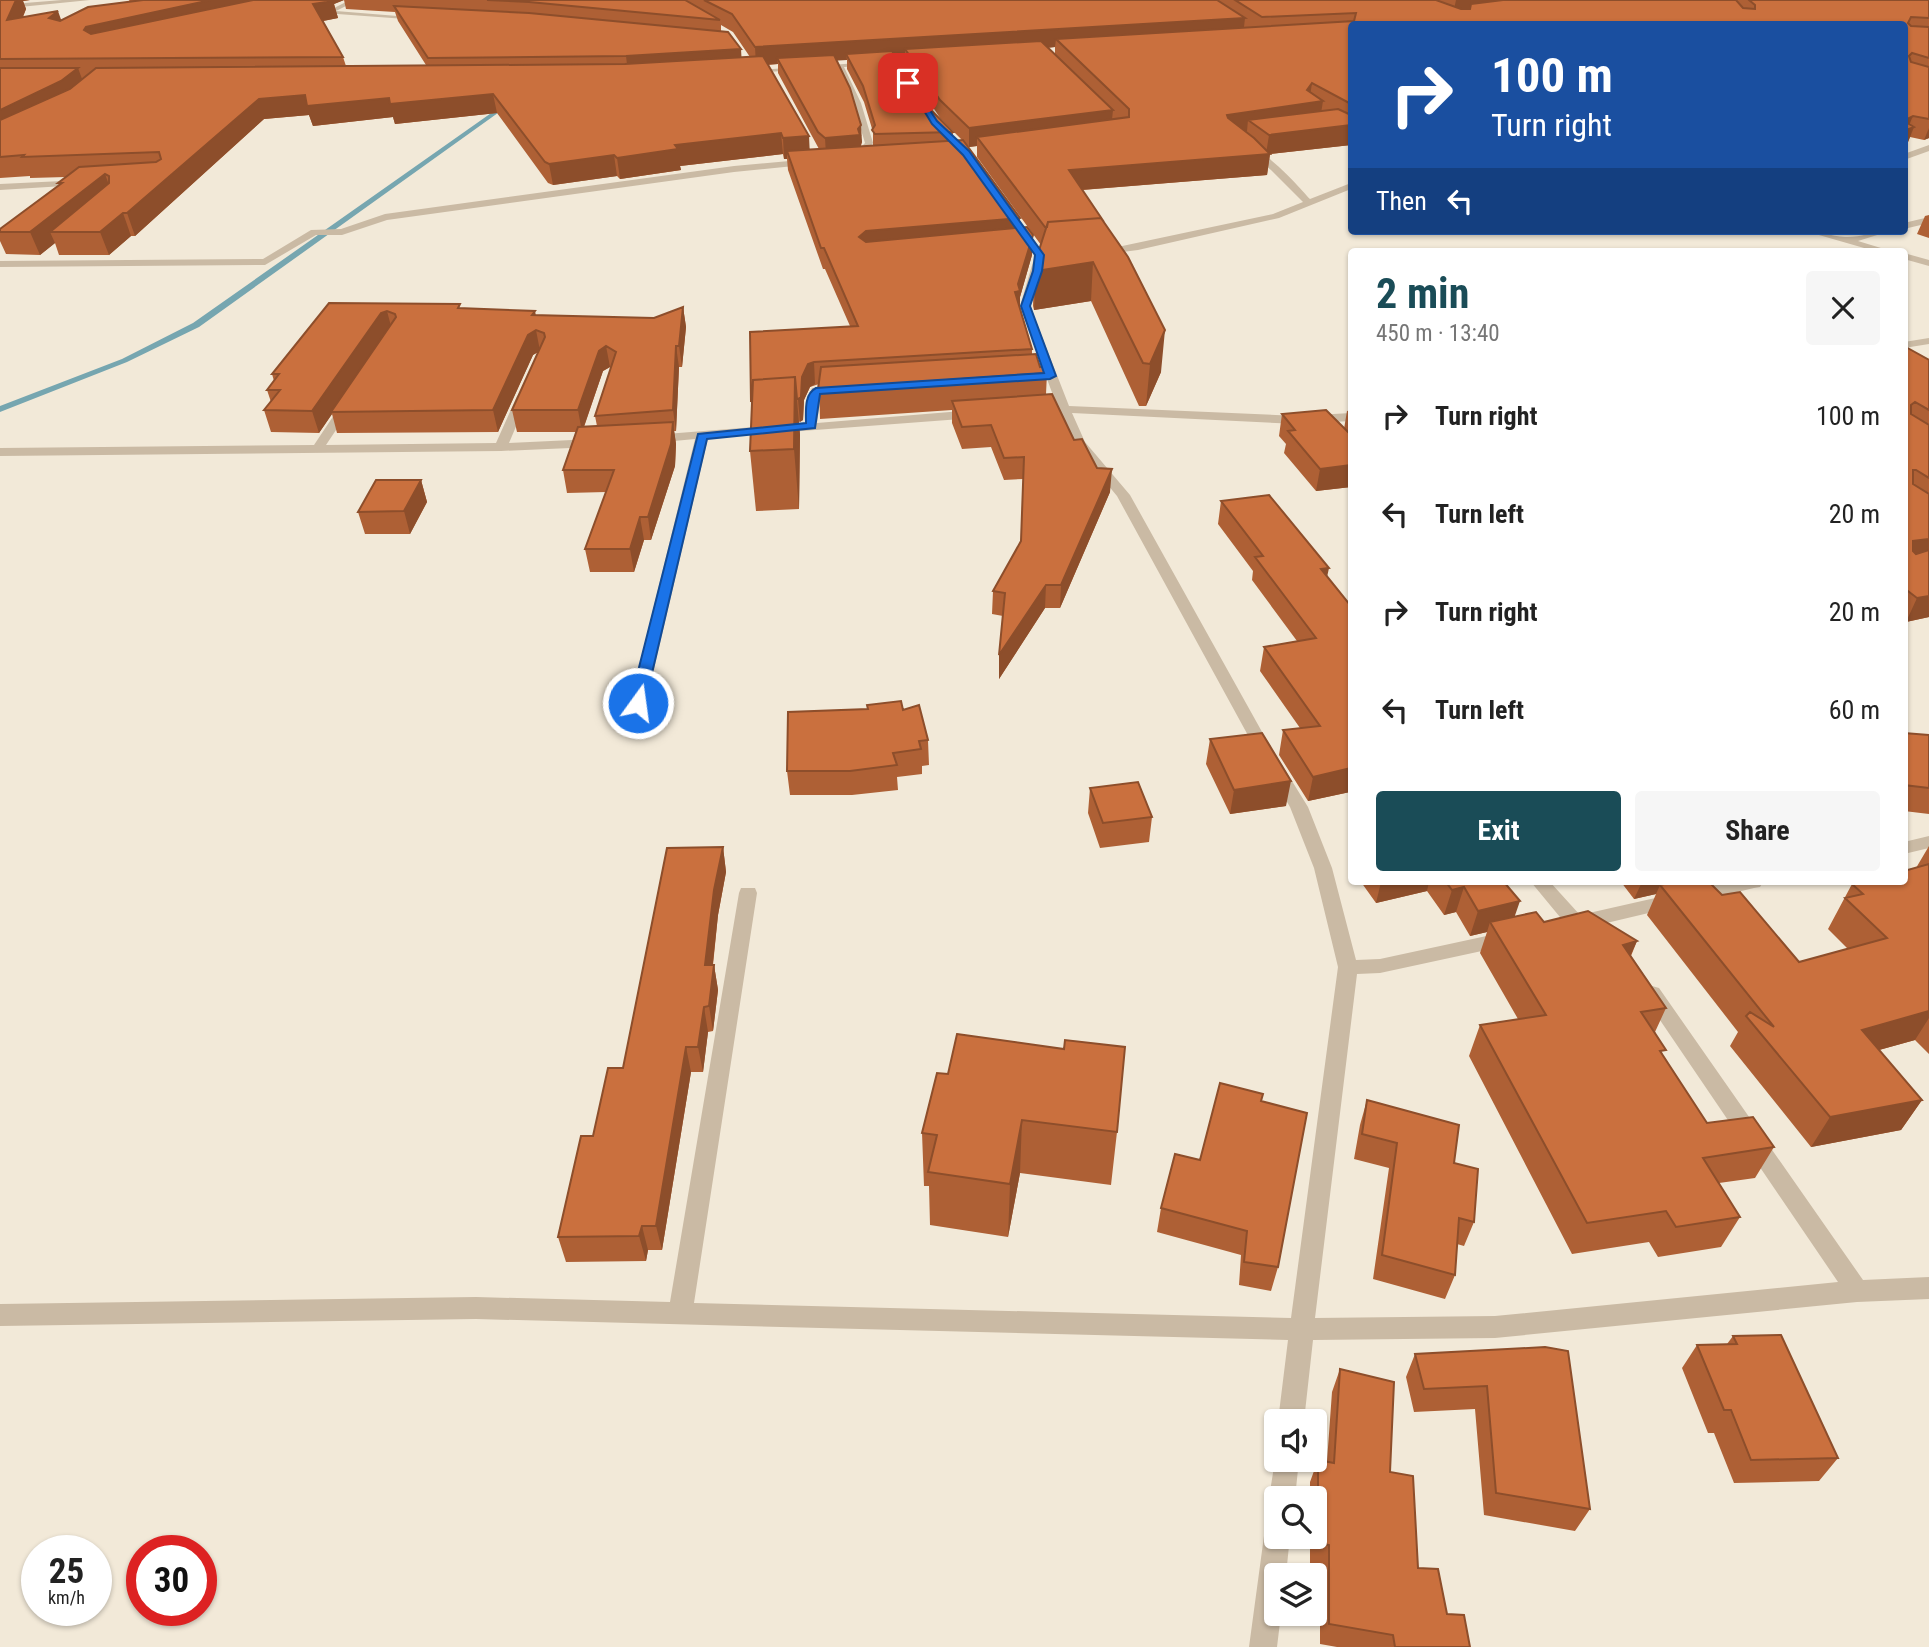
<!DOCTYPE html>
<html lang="en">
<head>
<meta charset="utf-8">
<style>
	:root { --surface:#fff; --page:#f6f6f6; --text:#222; --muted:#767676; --accent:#1a4c57 }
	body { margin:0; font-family:"Roboto Condensed",sans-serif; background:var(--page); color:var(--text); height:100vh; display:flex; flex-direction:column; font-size:26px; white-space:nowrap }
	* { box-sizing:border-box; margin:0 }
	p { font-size:23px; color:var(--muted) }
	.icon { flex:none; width:38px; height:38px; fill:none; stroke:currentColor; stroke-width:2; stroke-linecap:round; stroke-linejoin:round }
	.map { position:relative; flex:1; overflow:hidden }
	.drawer { position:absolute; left:1348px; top:248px; width:560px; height:637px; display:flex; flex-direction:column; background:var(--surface); border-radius:7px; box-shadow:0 2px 5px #0004 }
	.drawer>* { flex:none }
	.hud { position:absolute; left:1348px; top:21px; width:560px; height:214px; border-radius:7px; box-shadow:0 2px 5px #0004; background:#1a4fa0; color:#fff; overflow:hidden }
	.tools { position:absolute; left:1264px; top:1409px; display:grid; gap:14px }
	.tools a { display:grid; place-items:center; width:63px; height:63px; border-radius:7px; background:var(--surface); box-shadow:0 2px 5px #0004; font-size:35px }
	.speed { position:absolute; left:21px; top:1535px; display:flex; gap:14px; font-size:35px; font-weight:700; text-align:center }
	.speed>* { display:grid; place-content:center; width:91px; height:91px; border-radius:50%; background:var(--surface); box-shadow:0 2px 5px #0004; line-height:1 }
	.speed small { font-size:18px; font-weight:400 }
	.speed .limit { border:10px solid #d22; background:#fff; color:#111 }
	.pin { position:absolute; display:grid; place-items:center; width:60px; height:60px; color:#fff; margin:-30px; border-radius:14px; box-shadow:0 4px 10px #0006 }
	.me { position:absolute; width:77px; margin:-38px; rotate:14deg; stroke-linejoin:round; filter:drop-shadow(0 0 5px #0008) }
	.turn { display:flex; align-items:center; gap:24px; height:147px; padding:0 28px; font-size:32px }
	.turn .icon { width:91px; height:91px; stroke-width:2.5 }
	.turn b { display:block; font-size:49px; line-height:60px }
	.then { display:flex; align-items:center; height:66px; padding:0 28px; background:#0003; gap:14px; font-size:26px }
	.round { display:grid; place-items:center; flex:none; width:74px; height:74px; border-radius:7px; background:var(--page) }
	.head { display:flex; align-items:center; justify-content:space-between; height:119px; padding:0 28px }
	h1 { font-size:42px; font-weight:700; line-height:52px; color:var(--accent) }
	.button { display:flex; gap:14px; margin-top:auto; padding:14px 28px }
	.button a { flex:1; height:80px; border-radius:7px; background:var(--accent); color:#fff; font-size:28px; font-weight:700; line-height:80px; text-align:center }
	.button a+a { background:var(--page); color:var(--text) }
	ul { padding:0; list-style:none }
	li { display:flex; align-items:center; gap:21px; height:98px; padding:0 28px }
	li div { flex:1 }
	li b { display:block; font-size:26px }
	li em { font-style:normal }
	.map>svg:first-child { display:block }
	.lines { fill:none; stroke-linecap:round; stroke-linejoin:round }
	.stream { fill:#76a6b0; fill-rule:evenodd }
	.minor { fill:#cabaa4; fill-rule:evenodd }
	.wall { fill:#ae6035; fill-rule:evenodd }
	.shaded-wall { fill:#8d4e2b }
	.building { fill:#ca703e; stroke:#8d4e2b; stroke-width:2 }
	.route { fill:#1a73e8; stroke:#114b97; stroke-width:2 }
</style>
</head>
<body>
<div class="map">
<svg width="1929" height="1647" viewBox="0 0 1929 1647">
	<rect width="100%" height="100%" fill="#f2e9d8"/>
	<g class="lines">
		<path class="stream" d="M504 104 509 105 199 327 127 362 0 412V406L122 359 193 323Z"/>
		<path class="minor" d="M62 0H90L0 9V5Z
			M350 0H358L336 11 422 18 419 20 324 13Z
			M930 58 927 62 844 67 861 103 873 143 870 147 875 157 871 160 861 147 865 143 853 103 836 68 749 73 745 71Z
			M1929 145V151L1904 160V154Z
			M1248 148C1265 148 1298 186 1310 199L1351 183V189L1279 218 1138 250 1099 255 1094 252 1273 214 1303 202 1271 170 1248 152Z
			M811 159 815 162 814 164 734 172 387 220 342 235H316L265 265 0 267V261L263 259 311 230 341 229 385 214 734 166Z
			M83 180V184L80 185 0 190V184Z
			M1929 217V223L1904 229V223Z
			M1016 225H1022L1045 255 1030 306 1069 406 1298 416 1351 413V421L1298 424 1072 413 1085 442 1130 495 1266 739 1308 807 1332 868 1356 960 1380 959 1505 932 1512 934 1515 939 1512 944 1505 946 1380 973 1357 974 1315 1318 1495 1316 1838 1282 1645 998 1642 993 1645 988 1652 986 1659 988 1863 1280 1929 1277V1299L1857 1302 1495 1338 1313 1340 1304 1421H1278L1288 1340 476 1319 0 1326V1304L476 1297 670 1302 739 893 741 888H755L757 893 694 1303 1291 1318 1338 967 1314 868 1290 807 1250 739 1117 496 1073 443 1060 413 1048 409 1057 406 1020 306 1035 255 1014 227Z
			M1805 231C1819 231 1831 236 1845 237 1858 238 1875 231 1890 231L1858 241 1894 252H1878Z
			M1904 253 1929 260V266L1904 259Z
			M1929 338V344L1904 348V342Z
			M841 385 847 389 845 391 821 394 817 423 974 410 980 414 974 418 708 438 646 703 644 706H632L630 703 695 439 653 443 647 439 653 435 805 423 806 401 812 388Z
			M523 392 529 396 509 443 593 439 599 443 593 447 501 451 0 456V448L314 445 344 400 348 399 354 403 326 445 496 443 517 396Z
			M1929 836V848L1904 854V842Z
			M1531 882H1550L1580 915 1726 882H1763L1760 887 1754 888 1577 930 1569 928Z
			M1276 1454V1460H1299L1295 1498H1276V1509L1269 1498Z
			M1276 1523V1536H1290L1286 1575H1276V1614H1281L1277 1647H1249L1264 1536 1267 1526Z"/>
	</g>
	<path class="wall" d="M0 0H30L23 1 26 9 23 17 61 20 130 2 129 0H344L334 4 338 18 323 21 343 57 346 66 426 65 398 21 395 12 346 9 344 0H1929V138L1924 140 1910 137 1906 147 1351 24V145L1270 154 1267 175 1082 190 1161 372 1146 406H1139L1091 301 1034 310 1033 306 1034 266 1041 245 977 157V146L969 147 965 143 1019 228 1032 255 1020 297V307L1032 349V354L1040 367 1047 373 1046 394 1074 440 1110 492 1060 608H1045L999 679V655L1003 616 992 614 993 591 1021 541 1023 479 1004 480 991 447 962 449 952 423V410L820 419 819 384 810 387 804 400 803 420 799 422 800 435 799 509 756 511 750 451 752 411 751 401 850 326 825 269H823L788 170 787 159H784L783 154 680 166 681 170 620 179 617 176 553 185 548 183 497 113 395 124 393 117 313 126 309 115 264 119 135 236H131L109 255H59L55 243 40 255 6 254 0 241V229L59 185 58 183 66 177 30 178V176L0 178ZM721 25 733 32 750 57H741V49L721 31ZM1055 47V55L1048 48ZM905 56 906 66 940 118 962 140 953 141V132L930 109 896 57ZM836 60H847V69L864 102 873 132V146H861L862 142ZM778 64V73L819 149 810 150 768 65Z
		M1929 215V238L1917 234 1925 216Z
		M329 303 535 311V315L654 318 683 307 686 327 682 367H679L676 431H674L676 444 675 466 651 540H644L634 572H590L585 549 606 492 567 493 563 470 576 432H517L512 410 539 351 533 355 498 432 337 433 332 414 319 433 271 432 264 410 271 402 267 390 274 381 272 374ZM610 367H611L595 416 597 426 584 427 603 371Z
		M1904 346 1929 360V617L1906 622 1904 620Z
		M1351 410V487L1316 491 1284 453 1286 444 1279 436 1282 414 1344 429 1347 411Z
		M421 480 427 502 410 534H365L358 512Z
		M1221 501 1327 577 1351 606V794L1350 792 1308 801 1279 755 1283 730 1300 728 1260 671 1264 647 1297 641 1252 580 1253 571 1218 524Z
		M867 705 903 710 928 740 929 765 922 766V774L897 777 898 790 852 795H790L787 771 867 709Z
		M1904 733 1929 735V814L1904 811Z
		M1210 739 1286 806 1230 814 1206 764Z
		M1090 788 1152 817 1149 842 1100 848 1088 813Z
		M1929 846V1054L1915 1040 1879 1050 1922 1100 1901 1130 1811 1147 1730 1046 1738 1032 1647 915 1656 894 1634 899 1621 882H1709L1722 895 1799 962 1848 949 1828 929 1852 884 1916 868Z
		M723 847 726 872 718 915 713 965H714L718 990 713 1031 708 1032 703 1072H691L662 1250H648L646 1261 566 1262 558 1237 593 1136Z
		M1361 882H1504L1515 916 1637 941 1631 956 1666 1008 1655 1032 1663 1055 1707 1123 1774 1147 1755 1178 1719 1183 1740 1217 1721 1247 1658 1257 1649 1242 1572 1254 1469 1056 1480 1025 1518 1019 1480 953 1487 932 1470 936 1456 912 1444 915 1427 891 1376 903Z
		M937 1073 1117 1132 1111 1185 1020 1173 1008 1237 930 1225 929 1186H924L922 1133Z
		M1367 1100 1454 1163 1474 1222 1464 1246 1457 1244 1455 1275 1445 1299 1373 1279 1389 1168 1354 1159 1360 1125Z
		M1261 1101 1278 1267 1271 1291 1239 1285 1241 1255 1157 1232 1161 1208 1200 1160Z
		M1733 1336 1838 1458 1819 1481 1734 1483 1714 1433H1708L1682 1368 1697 1345 1727 1344Z
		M1545 1347 1590 1509 1575 1531 1484 1515 1475 1409 1414 1412 1406 1377 1415 1354Z
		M1340 1369 1390 1472 1418 1568 1447 1614 1470 1647H1337L1320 1644V1566L1310 1564V1536H1314V1498H1310V1482L1318 1460 1327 1461 1332 1392Z"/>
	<path class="shaded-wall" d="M0 0H30L23 1 26 9 14 38Z
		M211 0H278L92 44 84 30 86 27Z
		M324 0H344L334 4 338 18 318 22 313 4Z
		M1456 0H1552L1453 14Z
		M58 11 64 28 49 18Z
		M1245 18 1243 36 1056 39 1055 47 910 56 905 49V56L849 60 846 54 847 60 780 64 777 58 778 64 756 65 755 47Z
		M741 49 742 66 628 73 626 56Z
		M78 68 85 87 0 134V110Z
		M1312 83 1309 103 1323 101 1320 120H1248L1247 131 1225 134 1227 115 1307 90Z
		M493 94 497 113 395 124 393 117 313 126 309 115 264 119 135 236 127 213 259 99 305 95 389 98Z
		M1113 110 1111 129 977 137V146L969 147V128Z
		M1913 116 1907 130 1914 127 1906 147 1904 148V131L1909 118Z
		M861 125 862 142 861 144V153L826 155 825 138 858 129Z
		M1351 125V145L1270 154 1267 175 1068 191 1069 170 1266 154 1269 135Z
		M1929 128V138L1924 140Z
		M781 133 783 154 680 166 681 170 620 179 617 158 675 145Z
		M809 136 810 157 787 151V159H784L783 138Z
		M614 155 617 176 553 185 549 164Z
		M105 174 113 196 50 232 55 243 40 255 30 232Z
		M123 213 131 236 109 255 100 232Z
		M1020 218 1019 238 867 251 859 237 866 231Z
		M1033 235 1032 255 1020 297V313L1015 292Z
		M1093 262 1091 301 1034 310 1036 271Z
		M683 307 686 327 682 367 679 346Z
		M387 311 392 330 331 412 332 414 319 433 312 411 381 313Z
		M535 311 539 331 536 330 540 351 533 355 498 432 493 410Z
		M1165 330 1161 372 1146 406 1150 364Z
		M606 346 610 367 603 371 582 432 578 410 599 351Z
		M676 346 679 367 676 431 673 410Z
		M814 362 815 384 810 387 804 400 803 420 800 422 798 399 802 377 808 364Z
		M795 377 800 435 799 509 794 449Z
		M673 422 676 444 675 466 651 540 648 517Z
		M1351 465V487L1316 491 1320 469Z
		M1112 469 1110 492 1060 608 1061 585Z
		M421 480 427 502 410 534 404 511Z
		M640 517 644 540 634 572 630 549Z
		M1929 539V559L1904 564 1913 541Z
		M1329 568 1324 591 1321 569Z
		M1046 585 1045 608 999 679V655Z
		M1929 596V617L1906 622 1917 598Z
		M1351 768V787L1350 792 1308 801 1313 777Z
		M1291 781 1286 806 1230 814 1234 790Z
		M723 847 726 872 718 915 710 990 705 965 714 890Z
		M1381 882H1429L1427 891 1376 903Z
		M1642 882H1679L1660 885 1656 894 1634 899Z
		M1464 887 1456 912 1444 915 1452 890Z
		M1520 901 1511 927 1490 922 1487 932 1470 936 1478 911Z
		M1637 941 1623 972V945Z
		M714 965 718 990 713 1031 709 1006Z
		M704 1007 708 1032 703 1072 698 1047Z
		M1929 1011V1018L1915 1040 1843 1060 1862 1030Z
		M686 1047 691 1072 662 1250 656 1226Z
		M1922 1100 1901 1130 1811 1147 1830 1117Z
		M1022 1120 1020 1173 1008 1237 1010 1184Z
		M642 1226 648 1250 646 1261 639 1236Z"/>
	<path class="building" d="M0 0H16L7 20 58 11 49 18 60 21 88 7 143 0H211L86 27 84 30 91 34 253 0H326L333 1 313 4 343 57 0 59Z
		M487 0H685L720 20 529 2Z
		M704 0H1217L1245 18 755 47 732 14Z
		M1235 0H1436L1461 9H1470L1471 4 1503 0H1736L1743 8 1755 9V5L1749 0H1929V18L1911 17 1908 23 1911 26 1929 27V58L1912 53 1909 56 1911 62 1929 67V119L1913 116 1909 118V124L1914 127 1904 131V24H1351V104L1312 83 1307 90 1323 101 1227 115 1228 118 1254 138 1270 154 1069 170 1104 222 1101 218 1048 222 1047 227H1045L977 137 1129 117V109L1056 39 1354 21 1356 13 1262 17Z
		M394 6 529 13 728 32 741 49 626 56 428 58Z
		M1041 41 1113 110 969 128 940 100 905 49Z
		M892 51 930 109 953 132 875 134 872 130 875 125 863 86 846 54Z
		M834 55 850 88 861 125 858 129 860 135 825 138 818 132 777 58Z
		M763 56 809 136 783 138 781 133 675 145 678 149 617 158 614 155 549 164 545 162 493 94 390 104 389 98 307 106 305 95 259 99 127 213H123L100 232H50L109 183V176L105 174 30 232H0V229L62 183H58L79 167 156 162 161 159 159 152 22 157 24 155 0 157V120L70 89 96 68 625 64Z
		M0 68H78L61 81 0 110Z
		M1338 109 1351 115V125L1269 135 1248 120Z
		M963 140 1020 218 866 231 859 237 866 242 1027 227 1033 235 1018 284 1020 291 1015 292 1032 349 814 362 808 364 802 377 801 397 798 399H797L795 377 753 380 752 401H751L750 332 858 326 824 248H821L787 151Z
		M1101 218 1128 257 1165 330 1150 364 1143 363 1093 262 1036 271 1034 266 1048 222Z
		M329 303 460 304 458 308 535 311 532 315 654 318 683 307 679 346H676L673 410 595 416 616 352 606 346 599 351 578 410H512L545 337 544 333 536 330 528 335 493 410 331 412 396 317 395 314 387 311 381 313 312 411 264 410 280 390H267L279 374H272Z
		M1904 346 1929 360V410L1915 402 1911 405V414L1929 425V478L1916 470H1913V484L1929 494V539L1913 541V551L1916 554 1929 550V596L1917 598 1904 588Z
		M1036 354 1040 367 1044 366 1047 373 818 389 821 367Z
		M795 377 794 449 750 451 753 380Z
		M1052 394 1074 440 1082 439 1097 468 1112 469 1061 585H1046L999 655 1005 593 993 591 1021 541 1024 457 1004 458 991 425 962 427 952 401Z
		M1326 410 1351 435V465L1320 469 1288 431 1295 430 1282 414Z
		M673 422 671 444 648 517H640L630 549H585L614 470H563L578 427Z
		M376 480H421L404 511 358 512Z
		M1269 495 1329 568 1321 569 1351 606V768L1313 777 1283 730 1320 726 1264 647 1316 638 1255 557 1263 556 1221 501Z
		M901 701 903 710 919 705 928 740 919 741 921 749 893 753 897 765 850 771H787L788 712 868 709 867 705Z
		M1262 733 1291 781 1234 790 1210 739Z
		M1904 733 1929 735V788L1904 785Z
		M1138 782 1152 817 1103 823 1090 788Z
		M723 847 714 890 705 965H714L709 1006 704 1007 698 1047H686L656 1226H642L639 1236 558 1237 581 1136H593L608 1068H623L667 848Z
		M1929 864V1011L1862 1030 1922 1100 1830 1117 1746 1016 1750 1012 1774 1027 1660 885 1672 882H1709L1722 895 1740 892 1799 962 1887 938 1845 898 1863 894 1852 884 1860 882H1904V871Z
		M1446 882H1504L1520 901 1478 911 1464 887 1452 890Z
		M1588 911 1637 941 1623 945 1666 1008 1641 1012 1666 1050 1660 1051 1707 1123 1753 1117 1774 1147 1703 1158 1740 1217 1676 1227 1666 1211 1587 1223 1480 1025 1546 1015 1490 922 1536 912 1544 922Z
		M957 1034 1064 1049 1065 1040 1125 1047 1117 1132 1022 1120 1010 1184 928 1172 937 1135 922 1133 937 1073 948 1074Z
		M1220 1083 1263 1094 1261 1101 1307 1113 1278 1267 1244 1262 1247 1231 1161 1208 1175 1154 1200 1160Z
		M1367 1100 1459 1125 1454 1163 1478 1169 1474 1222 1459 1218 1455 1275 1382 1255 1397 1143 1362 1134Z
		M1781 1335 1838 1458 1751 1460 1731 1410H1724L1697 1345 1737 1344 1733 1336Z
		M1545 1347 1568 1351 1590 1509 1496 1493 1487 1386 1424 1389 1415 1354Z
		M1340 1369 1394 1382 1390 1472 1413 1476 1418 1568 1438 1569 1447 1614 1464 1615 1470 1647H1395L1393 1635 1329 1624V1545L1318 1543V1460L1334 1463Z"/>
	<path class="route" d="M906 81H911L937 121 969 151 1044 255 1042 271 1030 306 1056 376 1050 379 820 394 815 428 707 439 645 703 643 706H632L630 703 698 434 806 423C806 411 804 394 816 388L1044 373 1021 306 1033 271 1035 255 963 155 932 124Z"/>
</svg>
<div class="tools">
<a><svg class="icon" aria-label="sound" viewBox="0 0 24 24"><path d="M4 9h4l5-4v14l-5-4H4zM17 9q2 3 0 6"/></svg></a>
<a><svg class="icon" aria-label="search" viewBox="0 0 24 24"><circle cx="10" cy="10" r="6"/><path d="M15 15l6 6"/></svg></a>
<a><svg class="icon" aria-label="layers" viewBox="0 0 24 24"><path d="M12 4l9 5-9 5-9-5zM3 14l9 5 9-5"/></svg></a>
</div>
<div class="speed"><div>25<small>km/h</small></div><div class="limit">30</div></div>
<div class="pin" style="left:908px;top:83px;background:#d93025"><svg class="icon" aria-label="arrive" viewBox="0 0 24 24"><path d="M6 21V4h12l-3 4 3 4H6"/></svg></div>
<svg class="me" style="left:638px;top:703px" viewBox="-20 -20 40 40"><circle r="17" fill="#1a73e8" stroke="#fff" stroke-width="3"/><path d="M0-11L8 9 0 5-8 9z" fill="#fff"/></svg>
<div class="hud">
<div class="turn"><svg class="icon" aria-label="right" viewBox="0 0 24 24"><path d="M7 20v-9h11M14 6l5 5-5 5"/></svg><div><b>100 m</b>Turn right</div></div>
<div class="then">Then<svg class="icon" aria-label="left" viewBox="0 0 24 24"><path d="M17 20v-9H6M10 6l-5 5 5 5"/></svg></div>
</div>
<section class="drawer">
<div class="head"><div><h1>2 min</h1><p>450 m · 13:40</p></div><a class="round"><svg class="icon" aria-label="close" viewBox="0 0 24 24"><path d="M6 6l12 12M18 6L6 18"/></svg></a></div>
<ul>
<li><svg class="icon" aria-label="right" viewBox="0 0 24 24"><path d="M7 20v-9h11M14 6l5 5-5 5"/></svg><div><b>Turn right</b></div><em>100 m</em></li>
<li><svg class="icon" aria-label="left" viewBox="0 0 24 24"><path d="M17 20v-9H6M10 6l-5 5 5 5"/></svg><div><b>Turn left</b></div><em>20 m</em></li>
<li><svg class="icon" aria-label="right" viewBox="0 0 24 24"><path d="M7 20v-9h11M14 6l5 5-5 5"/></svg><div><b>Turn right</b></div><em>20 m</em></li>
<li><svg class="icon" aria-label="left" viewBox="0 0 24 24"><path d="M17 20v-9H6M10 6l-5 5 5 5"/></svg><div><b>Turn left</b></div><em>60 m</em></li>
</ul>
<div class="button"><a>Exit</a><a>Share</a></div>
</section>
</div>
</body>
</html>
